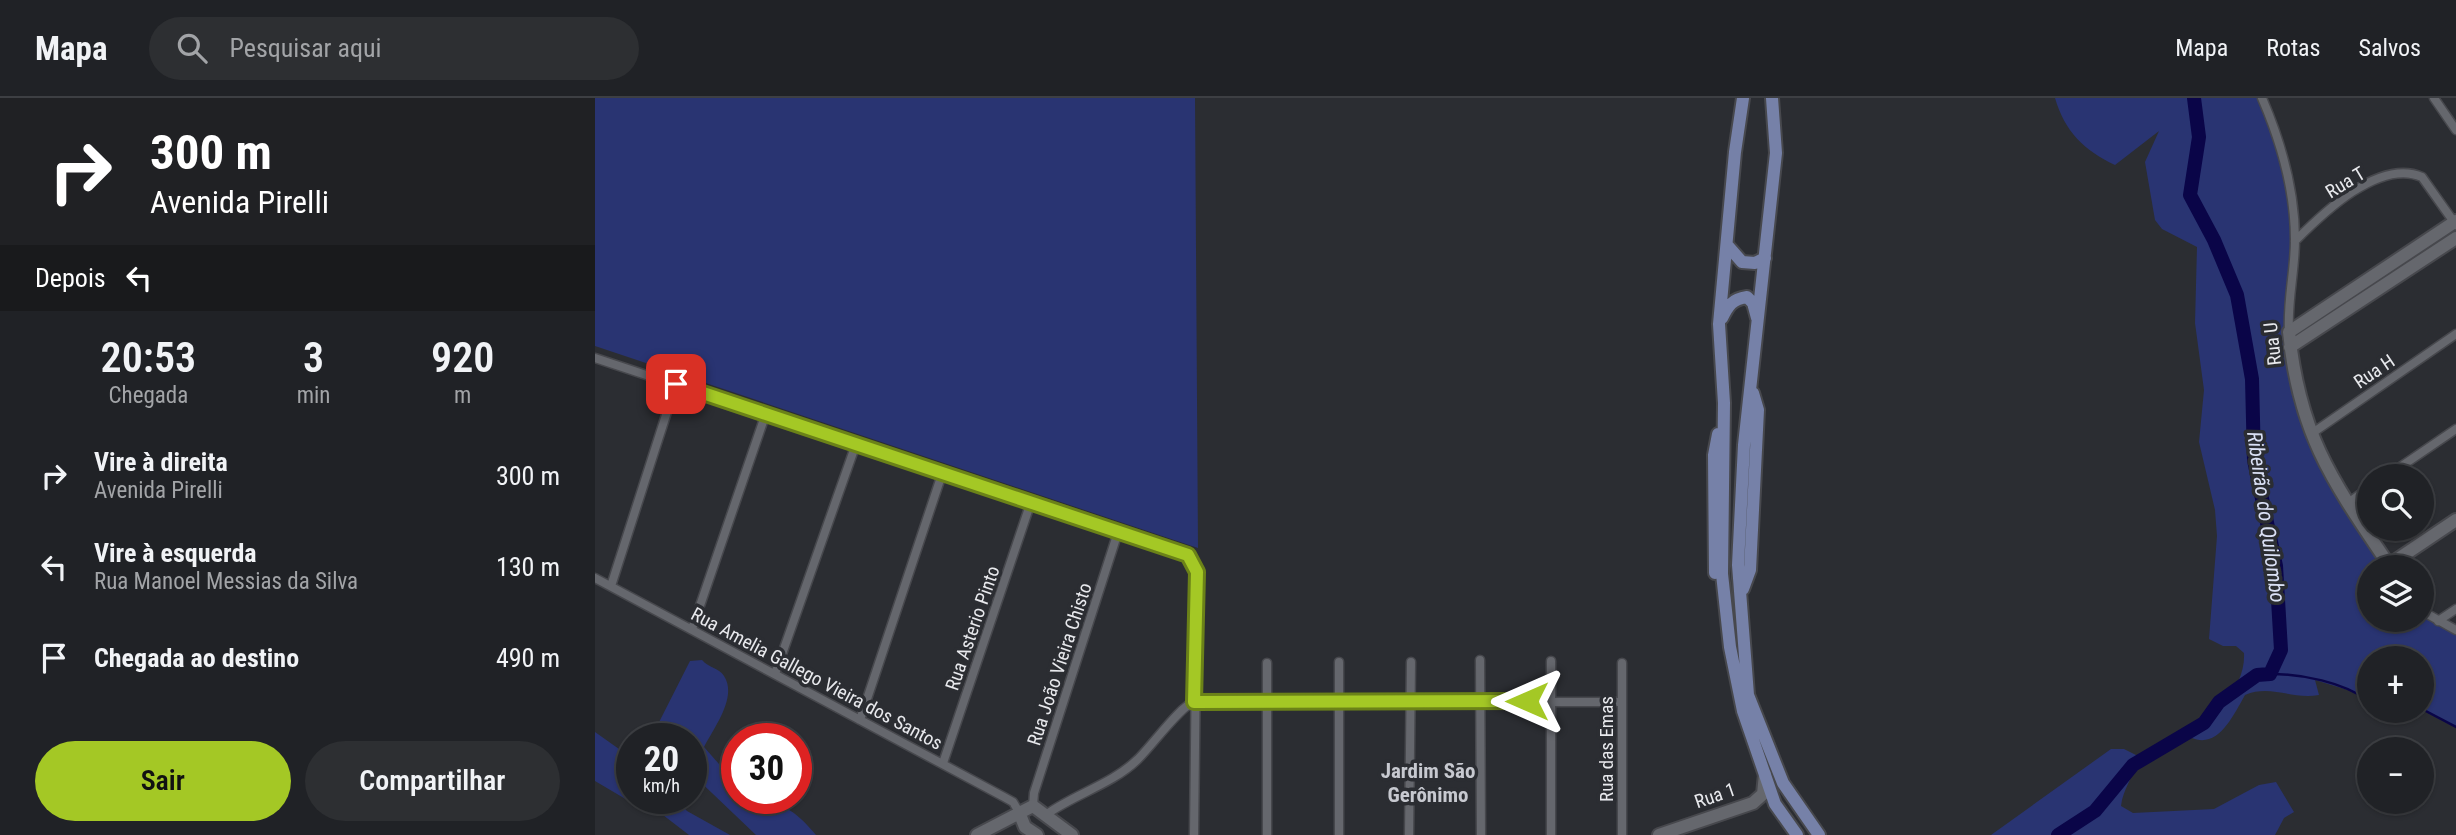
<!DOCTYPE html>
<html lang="pt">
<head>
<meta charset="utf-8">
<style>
	:root { --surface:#202226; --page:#2d2f32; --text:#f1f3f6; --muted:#a2a4a7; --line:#3d3f43; --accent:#a4c825 }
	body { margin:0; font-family:"Roboto Condensed",sans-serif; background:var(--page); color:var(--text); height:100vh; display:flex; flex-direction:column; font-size:26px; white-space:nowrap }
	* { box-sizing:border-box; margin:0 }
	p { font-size:23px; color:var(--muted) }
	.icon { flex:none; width:38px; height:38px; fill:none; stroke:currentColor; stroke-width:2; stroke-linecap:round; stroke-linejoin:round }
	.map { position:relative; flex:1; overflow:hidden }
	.sheet { display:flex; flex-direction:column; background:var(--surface); width:595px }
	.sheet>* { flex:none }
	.top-card { background:#202124; color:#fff; overflow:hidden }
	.fabs { position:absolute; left:1762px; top:366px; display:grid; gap:14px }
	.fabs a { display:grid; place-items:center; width:77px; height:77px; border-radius:50%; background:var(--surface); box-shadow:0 2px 5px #0004,0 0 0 2px var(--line); font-size:35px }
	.speed { position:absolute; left:21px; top:625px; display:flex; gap:14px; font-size:35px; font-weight:700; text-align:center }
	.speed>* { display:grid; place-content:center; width:91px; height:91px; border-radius:50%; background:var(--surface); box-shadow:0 2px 5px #0004,0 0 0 2px var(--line); line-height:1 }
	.speed small { font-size:18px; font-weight:400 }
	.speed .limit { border:10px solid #d22; background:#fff; color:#111 }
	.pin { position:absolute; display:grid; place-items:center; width:60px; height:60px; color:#fff; margin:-30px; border-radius:14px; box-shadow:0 4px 10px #0006 }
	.me { position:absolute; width:77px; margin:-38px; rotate:270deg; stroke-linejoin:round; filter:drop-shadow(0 0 5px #0008) }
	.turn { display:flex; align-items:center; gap:24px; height:147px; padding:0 35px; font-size:32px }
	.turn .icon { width:91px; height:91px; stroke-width:2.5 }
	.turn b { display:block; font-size:49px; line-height:60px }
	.then { display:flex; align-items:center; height:66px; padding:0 35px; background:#0003; gap:14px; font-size:26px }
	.eta { display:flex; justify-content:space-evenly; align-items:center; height:119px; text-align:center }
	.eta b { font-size:42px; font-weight:600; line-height:49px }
	.cta { display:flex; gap:14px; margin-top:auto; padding:14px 35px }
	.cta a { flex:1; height:80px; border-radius:42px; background:var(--accent); color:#111; font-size:28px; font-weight:600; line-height:80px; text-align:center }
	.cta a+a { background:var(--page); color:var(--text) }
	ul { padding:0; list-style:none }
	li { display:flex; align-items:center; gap:21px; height:91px; padding:0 35px }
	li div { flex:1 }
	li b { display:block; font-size:26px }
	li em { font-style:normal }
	header { display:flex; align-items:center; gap:42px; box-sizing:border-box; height:98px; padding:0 35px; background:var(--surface); border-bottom:2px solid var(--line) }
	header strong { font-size:33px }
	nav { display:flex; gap:38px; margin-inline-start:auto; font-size:24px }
	.search { width:490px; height:63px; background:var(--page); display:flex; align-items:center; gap:18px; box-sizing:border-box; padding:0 24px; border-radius:38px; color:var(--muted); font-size:26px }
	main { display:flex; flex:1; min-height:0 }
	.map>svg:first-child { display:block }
	.green { fill:#293472 }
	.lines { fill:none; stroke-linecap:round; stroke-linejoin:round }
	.stream { stroke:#0a0548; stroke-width:2.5 }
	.river { stroke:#0a0548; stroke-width:14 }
	.street-casing { stroke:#47484d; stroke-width:11 }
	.secondary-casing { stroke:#47484d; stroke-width:16 }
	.primary-casing { stroke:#47484d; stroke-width:16 }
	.street { stroke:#65676d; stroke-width:8 }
	.secondary { stroke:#65676d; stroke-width:12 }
	.primary { stroke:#7681a8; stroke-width:12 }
	.route-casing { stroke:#6b8218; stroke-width:18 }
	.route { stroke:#a4c825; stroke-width:12 }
	.labels { text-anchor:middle; stroke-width:7; stroke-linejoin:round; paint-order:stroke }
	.street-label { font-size:19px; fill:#e8e9ed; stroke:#2b2d32 }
	.water-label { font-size:21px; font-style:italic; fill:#dae0f5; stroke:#2b2d32 }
	.neighbourhood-label { font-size:21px; font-weight:bold; fill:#c7c9d0; stroke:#2b2d32 }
</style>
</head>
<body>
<header>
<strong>Mapa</strong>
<div class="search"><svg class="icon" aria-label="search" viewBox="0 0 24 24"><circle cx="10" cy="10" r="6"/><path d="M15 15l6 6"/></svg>Pesquisar aqui</div>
<nav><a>Mapa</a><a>Rotas</a><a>Salvos</a></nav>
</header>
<main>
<section class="sheet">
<div class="top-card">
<div class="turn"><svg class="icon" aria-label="right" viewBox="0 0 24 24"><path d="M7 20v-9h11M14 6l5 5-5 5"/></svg><div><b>300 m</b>Avenida Pirelli</div></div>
<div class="then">Depois<svg class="icon" aria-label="left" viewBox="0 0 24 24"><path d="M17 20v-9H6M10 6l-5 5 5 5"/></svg></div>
</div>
<div class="eta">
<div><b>20:53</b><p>Chegada</p></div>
<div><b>3</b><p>min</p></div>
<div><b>920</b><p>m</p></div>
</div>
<ul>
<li><svg class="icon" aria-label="right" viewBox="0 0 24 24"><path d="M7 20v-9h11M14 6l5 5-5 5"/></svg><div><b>Vire à direita</b><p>Avenida Pirelli</p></div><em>300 m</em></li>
<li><svg class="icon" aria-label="left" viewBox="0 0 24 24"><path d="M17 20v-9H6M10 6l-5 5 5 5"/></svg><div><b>Vire à esquerda</b><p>Rua Manoel Messias da Silva</p></div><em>130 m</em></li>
<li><svg class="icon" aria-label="arrive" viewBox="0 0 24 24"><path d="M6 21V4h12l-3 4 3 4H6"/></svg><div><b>Chegada ao destino</b></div><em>490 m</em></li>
</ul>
<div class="cta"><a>Sair</a><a>Compartilhar</a></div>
</section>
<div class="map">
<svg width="1861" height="737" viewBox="0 0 1861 737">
	<rect width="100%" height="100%" fill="#2b2d32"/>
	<path class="green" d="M0 0H600L603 450 0 248Z
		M1460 0H1663L1688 67 1694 104 1697 149 1691 217 1713 340 1727 374 1792 469H1774V522H1827V510L1861 532V629L1827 611V560H1774V603L1763 595 1720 582 1724 597C1697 602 1676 586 1650 597 1635 624 1618 660 1584 632 1617 626 1651 590 1649 555L1641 548H1628L1614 541 1622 438 1620 412 1604 344 1609 292 1600 225 1602 149 1567 131 1560 122 1550 64 1564 33 1520 67C1489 52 1470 34 1460 0Z
		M107 562C114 570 124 570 129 578 143 599 118 631 109 649L131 674 142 681V700C179 700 197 708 221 737H161L96 675V640H56L95 563Z
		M0 634 24 651 37 655V700H80L92 713 135 737H94L68 717 39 706 0 683Z
		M1516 651H1529L1541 657C1542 676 1528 689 1526 708L1538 715 1619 711 1664 687 1681 684 1699 714 1689 720 1680 737H1396Z"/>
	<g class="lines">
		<path class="stream" d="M1675 576C1707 576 1748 584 1774 603
			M1827 611 1861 629
			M1789 612 1800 620 1813 612"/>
		<path class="river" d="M1463 737 1500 713 1538 667 1609 625 1624 604 1662 577 1675 576 1686 552 1681 468 1659 362 1657 281 1642 197 1619 142 1595 97 1604 39 1599 0"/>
		<defs>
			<path id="street" d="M1667 0C1686 44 1700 93 1700 142 1700 173 1692 203 1694 234
				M1839 0 1861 32
				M1700 143C1727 116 1784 60 1827 79L1861 127
				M0 260 593 457 602 474 599 737
				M1716 336 1861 236
				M1792 378 1861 331
				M1753 405 1774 390
				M0 480 409 699 418 704 424 714
				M16 488 81 286
				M1827 513 1861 532
				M1843 523 1861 511
				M97 531 171 315
				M885 562 886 737
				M956 563V737
				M744 564V737
				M1027 565V737
				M180 576 261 346
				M265 622 347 376
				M348 665 436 404
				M438 708 439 695 523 434
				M452 716C480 696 517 686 542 662 556 649 586 607 599 604H1027
				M672 737V565
				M814 737 816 564"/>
			<path id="secondary" d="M1861 123 1694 234C1704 337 1738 384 1794 467L1861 422
				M1695 249 1861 140
				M424 714 430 729 442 737
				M382 737 438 708 477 737
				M1064 737 1158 705 1168 696 1170 676"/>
			<path id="primary" d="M1148 0 1140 54 1124 226 1129 305 1127 476 1135 549 1148 613 1180 706 1202 737
				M1177 0 1181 55 1149 347 1143 467 1153 597 1188 685 1224 737
				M1132 147 1147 164 1160 165 1170 160
				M1127 220C1133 208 1137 201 1152 199L1158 205 1162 220
				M1120 475 1119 357 1123 336
				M1148 491 1155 472 1163 312 1158 295"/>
		</defs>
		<use href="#street" class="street-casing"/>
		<use href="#secondary" class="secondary-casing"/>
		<use href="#primary" class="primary-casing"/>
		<use href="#street" class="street"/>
		<use href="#secondary" class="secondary"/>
		<use href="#primary" class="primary"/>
	</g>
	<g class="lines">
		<defs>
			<path id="route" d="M81 286 593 457 602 474 599 604 932 603"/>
		</defs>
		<use href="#route" class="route-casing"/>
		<use href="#route" class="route"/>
	</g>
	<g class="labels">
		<g class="street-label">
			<text transform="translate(1750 84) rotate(-31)" y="7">Rua T</text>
			<text transform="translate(1677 246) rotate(-96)" y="7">Rua U</text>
			<text transform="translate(1779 273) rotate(-34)" y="7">Rua H</text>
			<text transform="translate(377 530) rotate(-71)" y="7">Rua Asterio Pinto</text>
			<text transform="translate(464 566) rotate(-72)" y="7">Rua João Vieira Chisto</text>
			<text transform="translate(222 580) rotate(28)" y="7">Rua Amelia Gallego Vieira dos Santos</text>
			<text transform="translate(1011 651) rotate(-90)" y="7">Rua das Emas</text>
			<text transform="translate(1120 697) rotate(-19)" y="7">Rua 1</text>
		</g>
		<g class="water-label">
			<text transform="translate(1671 419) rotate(82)" y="7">Ribeirão do Quilombo</text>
		</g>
		<g class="neighbourhood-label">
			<text x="833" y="680">Jardim São<tspan x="833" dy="24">Gerônimo</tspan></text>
		</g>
	</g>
</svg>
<div class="fabs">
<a><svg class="icon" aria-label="search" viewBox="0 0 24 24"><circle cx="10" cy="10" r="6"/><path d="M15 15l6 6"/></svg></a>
<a><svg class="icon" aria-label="layers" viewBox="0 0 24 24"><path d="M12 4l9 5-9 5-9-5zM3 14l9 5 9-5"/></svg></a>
<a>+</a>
<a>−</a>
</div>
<div class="speed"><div>20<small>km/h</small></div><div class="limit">30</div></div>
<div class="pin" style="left:81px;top:286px;background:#d93025"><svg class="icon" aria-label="arrive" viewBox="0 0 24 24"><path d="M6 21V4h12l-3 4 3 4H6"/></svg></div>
<svg class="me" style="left:932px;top:603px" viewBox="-20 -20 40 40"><path d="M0-17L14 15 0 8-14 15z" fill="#a4c825" stroke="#fff" stroke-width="4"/></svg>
</div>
</main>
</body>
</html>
